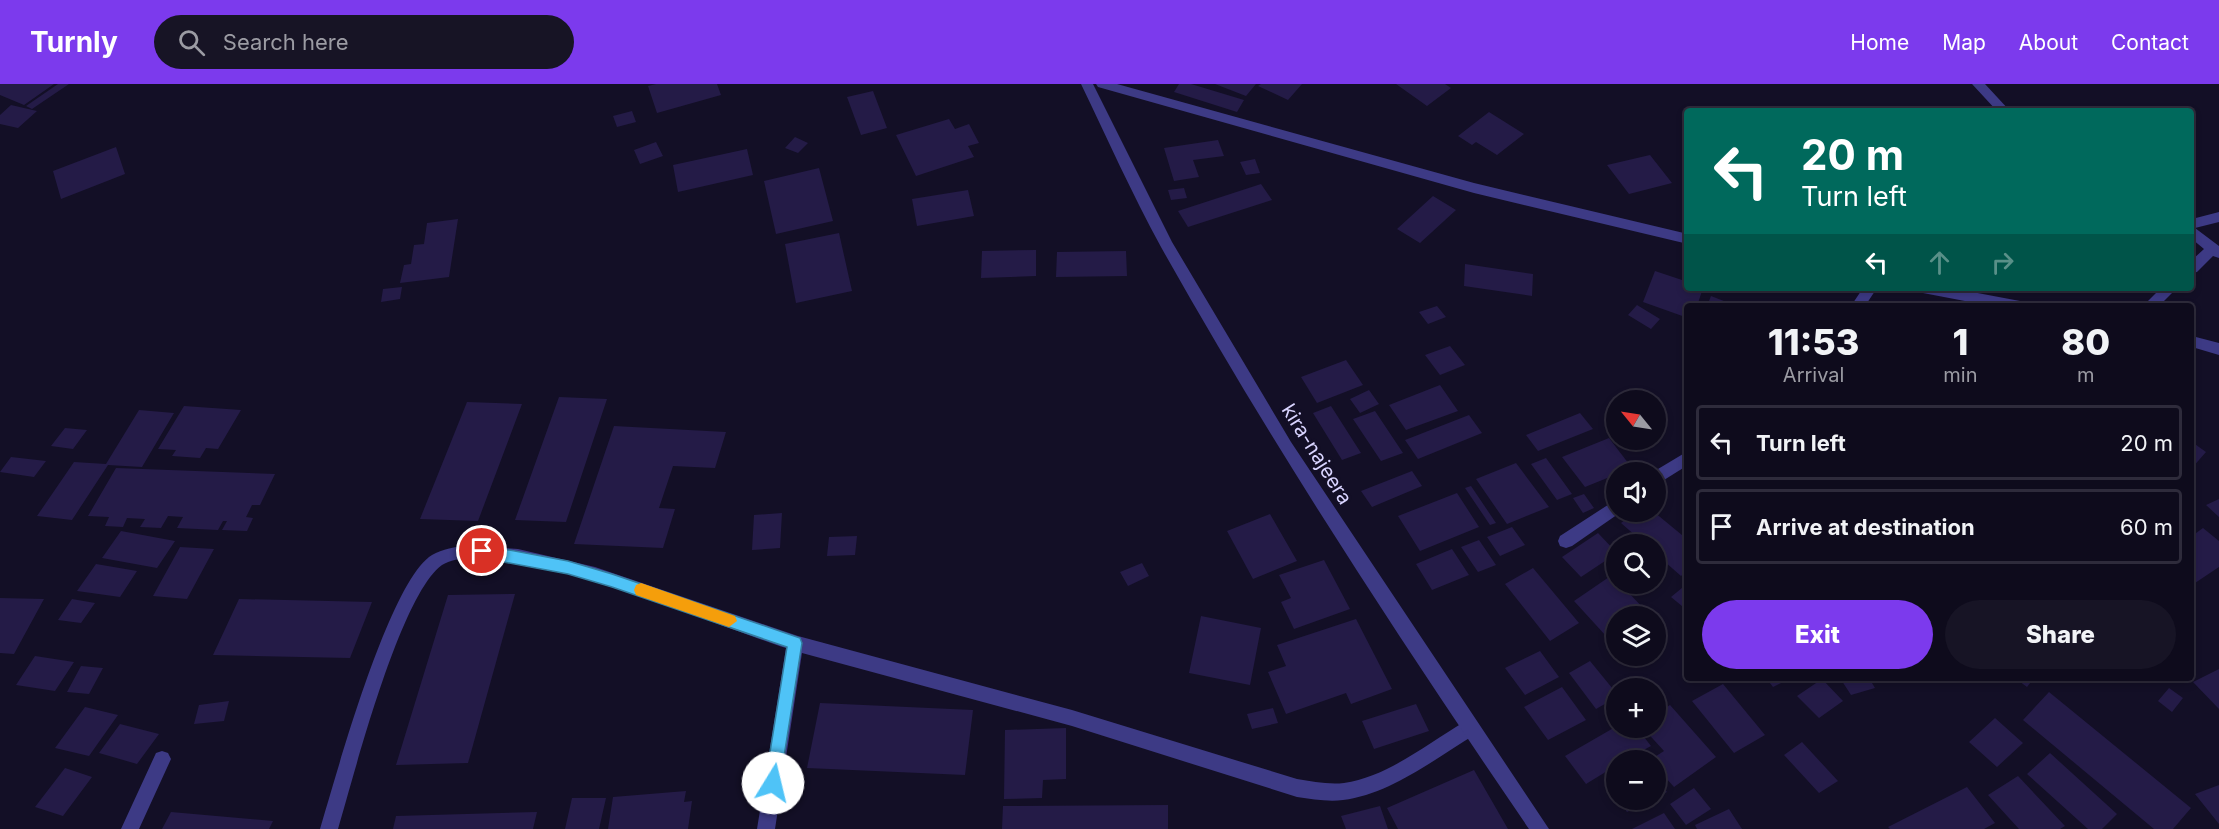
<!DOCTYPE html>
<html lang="en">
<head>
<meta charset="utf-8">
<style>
	:root { --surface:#0e0b1c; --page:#171425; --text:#f1f3f6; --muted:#9b9ba3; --line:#2e2b3b; --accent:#7c3aed }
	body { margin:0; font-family:Inter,sans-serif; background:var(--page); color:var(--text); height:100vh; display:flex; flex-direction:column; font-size:22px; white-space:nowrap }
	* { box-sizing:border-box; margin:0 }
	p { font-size:20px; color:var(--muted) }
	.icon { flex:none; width:33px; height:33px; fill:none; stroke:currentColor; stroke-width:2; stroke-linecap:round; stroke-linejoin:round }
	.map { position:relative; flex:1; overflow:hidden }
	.drawer { position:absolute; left:1684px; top:219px; width:510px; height:378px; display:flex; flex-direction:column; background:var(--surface); border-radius:6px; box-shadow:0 3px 9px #0003,0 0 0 2px var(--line) }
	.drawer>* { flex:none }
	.banner { position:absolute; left:1684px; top:24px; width:510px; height:183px; border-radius:6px; box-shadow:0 3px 9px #0003,0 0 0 2px var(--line); background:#00695c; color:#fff; overflow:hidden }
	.needle { width:39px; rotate:300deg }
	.fabs { position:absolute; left:1606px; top:306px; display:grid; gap:12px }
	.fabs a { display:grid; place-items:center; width:60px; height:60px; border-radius:50%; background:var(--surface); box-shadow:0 3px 9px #0003,0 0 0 2px var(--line); font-size:30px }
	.pin { position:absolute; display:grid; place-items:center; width:51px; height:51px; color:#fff; margin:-26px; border:3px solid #fff; border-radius:50%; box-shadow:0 2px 6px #0007 }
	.me { position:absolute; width:66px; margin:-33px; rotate:9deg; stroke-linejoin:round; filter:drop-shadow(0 0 4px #0008) }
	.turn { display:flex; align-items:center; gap:21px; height:126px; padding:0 18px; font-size:27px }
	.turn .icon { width:78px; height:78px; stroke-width:2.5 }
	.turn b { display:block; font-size:42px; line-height:51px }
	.lanes { display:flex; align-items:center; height:57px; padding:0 18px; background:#0003; justify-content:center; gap:30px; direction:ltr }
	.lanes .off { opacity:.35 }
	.eta { display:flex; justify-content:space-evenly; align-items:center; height:102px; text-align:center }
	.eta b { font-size:36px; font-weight:800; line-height:42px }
	.primary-button { display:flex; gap:12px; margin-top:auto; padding:12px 18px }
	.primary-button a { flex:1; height:69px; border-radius:36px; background:var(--accent); color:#fff; font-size:24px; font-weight:800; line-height:69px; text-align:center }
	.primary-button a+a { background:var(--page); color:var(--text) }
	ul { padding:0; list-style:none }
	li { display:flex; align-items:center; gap:18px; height:75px; margin:0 12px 9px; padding:0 6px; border:3px solid var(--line); border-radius:6px }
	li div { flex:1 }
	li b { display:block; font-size:22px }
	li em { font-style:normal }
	header { display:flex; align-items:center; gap:36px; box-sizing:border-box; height:84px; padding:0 30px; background:var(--accent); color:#fff }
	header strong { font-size:28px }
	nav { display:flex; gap:33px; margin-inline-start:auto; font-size:21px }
	.search { width:420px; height:54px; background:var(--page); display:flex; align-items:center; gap:15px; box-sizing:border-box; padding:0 21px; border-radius:33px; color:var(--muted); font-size:22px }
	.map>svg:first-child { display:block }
	.building { fill:#241b47 }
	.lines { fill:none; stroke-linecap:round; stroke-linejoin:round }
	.minor { fill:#3d3a85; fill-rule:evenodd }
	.tertiary { fill:#3d3a85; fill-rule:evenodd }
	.route { fill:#4fc3f7; stroke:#337fa1; stroke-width:1.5 }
	.slow { fill:#f59e0b }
	.labels { text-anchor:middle; stroke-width:6; stroke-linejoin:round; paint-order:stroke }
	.street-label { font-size:20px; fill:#d9d4ff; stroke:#130f26 }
</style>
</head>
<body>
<header>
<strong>Turnly</strong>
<div class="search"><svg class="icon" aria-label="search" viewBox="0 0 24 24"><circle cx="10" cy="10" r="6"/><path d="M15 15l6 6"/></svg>Search here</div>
<nav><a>Home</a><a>Map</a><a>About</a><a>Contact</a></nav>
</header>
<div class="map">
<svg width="2219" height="745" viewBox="0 0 2219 745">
	<rect width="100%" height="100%" fill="#130f26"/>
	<path class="building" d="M0 0H54L24 21 0 11Z
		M58 0H69L32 25 26 22Z
		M656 0H717L721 11 657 29 648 2Z
		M1179 0H1191L1244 16 1237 28 1174 8Z
		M1215 0H1256L1246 12Z
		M1261 0H1302L1288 16 1258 2Z
		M1396 0H1445L1451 4 1427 22Z
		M873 7 887 44 861 51 847 13Z
		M11 21 37 27 18 44 0 40V31Z
		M632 27 636 38 617 43 613 32Z
		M1489 28 1524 50 1497 71 1476 58 1472 61 1458 52Z
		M949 35 955 45 969 40 979 59 968 62 974 73 916 92 896 51Z
		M795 53 808 59 798 69 785 64Z
		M1218 56 1224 72 1193 76 1199 93 1174 97 1164 64Z
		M656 58 663 72 640 80 634 66Z
		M116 63 125 90 61 115 53 87Z
		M747 65 753 91 678 108 673 81Z
		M1650 71 1672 99 1629 110 1607 81Z
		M1255 75 1260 89 1246 91 1240 78Z
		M819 84 833 137 776 150 764 97Z
		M1261 100 1272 116 1188 143 1178 127Z
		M1184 104 1187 114 1171 116 1168 106Z
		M968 106 974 132 917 142 912 115Z
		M1433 112 1456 126 1420 159 1397 145Z
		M458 135 449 193 400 199 404 181 411 180 414 161 424 160 427 139Z
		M839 149 852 207 796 219 785 160Z
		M1036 166V192L981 194 982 167Z
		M1126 167 1127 192 1056 193 1057 168Z
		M1465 180 1533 190 1532 212 1464 202Z
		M1655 187 1688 198V204H1703L1697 222H1688V234L1643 218Z
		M402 203 400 215 381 218 383 205Z
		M1711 212 1729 219 1728 222H1707Z
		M1637 221 1660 235 1651 245 1628 231Z
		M1437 222 1446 233 1428 240 1419 228Z
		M1450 262 1465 281 1440 291 1425 271Z
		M1346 276 1363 301 1317 319 1301 293Z
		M1440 301 1458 327 1406 346 1389 321Z
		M1369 306 1379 320 1360 329 1350 315Z
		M559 313 607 315 566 438 515 436Z
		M467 318 522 320 478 437 420 435Z
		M184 322 241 326 218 365 206 364 200 374 172 372 176 366 158 365Z
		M1331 322 1361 369 1342 376 1313 329Z
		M139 326 174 329 142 383 108 381 72 436 37 432 74 378 106 380Z
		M1375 327 1403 369 1381 377 1353 335Z
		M1580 329 1593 345 1538 367 1526 351Z
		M1469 331 1482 349 1418 375 1405 356Z
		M614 342 726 348 715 384 673 382 659 424 675 425 663 464 574 460Z
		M65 344 87 346 73 365 51 362Z
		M1609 354 1632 384 1585 403 1562 373Z
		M2192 358 2206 368 2192 384Z
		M11 373 46 377 34 393 0 388Z
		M1546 374 1572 410 1557 416 1531 380Z
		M1516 379 1549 423 1507 440 1476 395Z
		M116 384 275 390 260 421H252L246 433 253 434 247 447 222 446 227 437H223L218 446 177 444 183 433 168 432 161 444 140 443 145 435 127 434 123 443 105 442 109 433 88 432Z
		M1412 387 1422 402 1372 423 1361 407Z
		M1471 402 1496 439 1490 441 1465 404Z
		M1457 409 1479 443 1420 467 1398 432Z
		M1584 410 1594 424 1583 429 1573 414Z
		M2219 415V433L2206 421Z
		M1635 428H1654L1688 456V486L1681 492 1656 470V460H1645L1621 439Z
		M782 429 780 464 752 466 754 431Z
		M1270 430 1297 477 1253 495 1227 447Z
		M1512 443 1525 461 1500 472 1487 453Z
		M2203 444 2219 457V483L2192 501V452Z
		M121 447 175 457 157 484 102 474Z
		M1598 449 1617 469 1581 493 1562 473Z
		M857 452 855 471 827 472 829 453Z
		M1479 456 1496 481 1478 488 1461 463Z
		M180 463 214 465 187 515 153 512Z
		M1452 465 1469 491 1432 506 1416 480Z
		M1324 476 1350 525 1294 545 1281 518 1291 514 1279 491Z
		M1142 479 1149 492 1128 502 1120 488Z
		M96 480 137 487 120 513 77 507Z
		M1533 484 1579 539 1550 557 1505 500Z
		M1612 491 1644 525 1634 532H1617V544L1606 552 1574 517Z
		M1688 499V527L1671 513Z
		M515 510 468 679 396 681 448 511Z
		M0 514 44 515 14 570 0 569Z
		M72 515 95 519 81 539 58 536Z
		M239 515 372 518 350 574 213 571Z
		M1201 532 1261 544 1250 601 1189 589Z
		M1356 535 1392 605 1351 620 1346 609 1286 630 1268 588 1286 582 1277 561Z
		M1540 567 1559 593 1525 611 1505 584Z
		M35 572 74 578 55 607 16 601Z
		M1590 577 1617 610V613L1596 625 1569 589Z
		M81 582 103 584 89 610 67 608Z
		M2219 585V625L2193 598Z
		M1766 594H1791L1773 603Z
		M1840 594H1869L1875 604 1851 611Z
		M2015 594H2034L2027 603Z
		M1822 595 1843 617 1819 634 1797 612Z
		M1723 600 1765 651 1734 669 1692 617Z
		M1562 603 1586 636 1548 656 1524 623Z
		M2169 604 2183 614 2172 628 2158 617Z
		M2049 608 2191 724 2173 745H2154L2023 636Z
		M229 617 224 637 194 640 199 621Z
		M820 619 973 626 965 691 807 684Z
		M1416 620 1429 647 1374 665 1362 637Z
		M1670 621 1716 673 1674 703 1656 683V676H1650L1664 667 1643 644H1656V630Z
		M85 623 118 631 89 672 55 664Z
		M1273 624 1278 639 1252 645 1247 630Z
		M1995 634 2023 659 1997 683 1969 658Z
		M120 640 159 650 137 680 99 669Z
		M1617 642 1637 644 1651 662 1625 676H1617V681L1586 700 1565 672Z
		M1066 644V695L1043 696 1042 714 1004 715 1005 646Z
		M1802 658 1838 697 1819 709 1784 671Z
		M2050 669 2117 730 2102 745H2088L2027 690Z
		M65 684 92 693 63 732 35 723Z
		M1474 686 1508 745H1398L1387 724Z
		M2018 692 2065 742 2060 745H2019L1988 711Z
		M1656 694 1667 708 1656 713Z
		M2219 701V740L2195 710Z
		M1967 703 1995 739 1984 745H1890L1888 743Z
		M1694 704 1711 725 1686 741 1670 720Z
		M686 707 684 718 692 717 688 745H608L613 713Z
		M572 714H606L599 745H565Z
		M1619 716H1651L1627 728Z
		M1168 721V745H1002L1003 722Z
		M1380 722 1388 745H1346L1341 732Z
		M1729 725 1742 745H1697L1695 741Z
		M171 728 273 737 269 745H162Z
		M537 728 533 745H393L396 732Z
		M1664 729 1675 745H1632Z"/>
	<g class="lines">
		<path class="minor" d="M1096 0H1117L1474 99 1688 150V160L1474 109 1098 3Z
			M1972 0H1985L2010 27H1997Z
			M2219 128V138L2195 144 2219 162V174L2213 172 2197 188 2192 189V176L2204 165 2192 155V135Z
			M1863 204H1877L1865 222H1851Z
			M1916 204H1951L2020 217 2027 222H1991L1923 209Z
			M2161 204H2177L2159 222H2143Z
			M2192 252 2219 259V271L2192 263Z
			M1688 367V381L1656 401V388H1653Z
			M1617 415V428H1621L1572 462 1566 464 1560 462 1558 457 1560 452Z
			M467 461 518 465 595 483 798 552 1072 626 1297 695C1312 697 1328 701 1344 699 1387 693 1427 660 1464 638L1470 636 1476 638 1479 644 1476 650C1436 674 1391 710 1343 716 1328 718 1312 715 1297 713L1072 642 802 569 775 745H757L786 564C726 545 492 447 442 481 400 511 354 691 338 745H320C336 692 389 497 432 471 442 465 456 463 467 461Z
			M162 667 168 669 171 675 139 745H121L156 669Z"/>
		<path class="tertiary" d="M1081 0H1093L1172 158 1291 358 1549 745H1529C1400 556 1273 363 1161 163 1132 110 1107 54 1081 0Z"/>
	</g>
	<path class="route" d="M482 461 568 477 612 490 800 554 802 559 779 704 773 706 768 704 765 699 787 563 612 503 568 490 482 474 475 467Z"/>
	<path class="slow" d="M641 499 735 532 737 537 729 543 636 511 634 506 636 501Z"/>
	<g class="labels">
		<g class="street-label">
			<text transform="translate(1317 370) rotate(58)" y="7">kira-najeera</text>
		</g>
	</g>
</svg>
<div class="fabs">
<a><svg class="needle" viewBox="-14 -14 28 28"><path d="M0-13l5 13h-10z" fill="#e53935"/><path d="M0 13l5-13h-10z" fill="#9b9ba3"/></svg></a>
<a><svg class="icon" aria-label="sound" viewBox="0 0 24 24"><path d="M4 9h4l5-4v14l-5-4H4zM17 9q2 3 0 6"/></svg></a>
<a><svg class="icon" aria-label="search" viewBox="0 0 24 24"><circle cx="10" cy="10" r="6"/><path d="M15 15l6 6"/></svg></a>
<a><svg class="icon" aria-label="layers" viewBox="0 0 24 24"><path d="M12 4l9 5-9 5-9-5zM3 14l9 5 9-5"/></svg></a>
<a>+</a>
<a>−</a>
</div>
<div class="pin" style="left:482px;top:467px;background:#d93025"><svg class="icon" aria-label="arrive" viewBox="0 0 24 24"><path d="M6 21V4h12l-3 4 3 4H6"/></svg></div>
<svg class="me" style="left:773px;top:699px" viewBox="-20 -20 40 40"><circle r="19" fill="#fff"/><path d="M0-13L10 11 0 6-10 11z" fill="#4fc3f7"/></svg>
<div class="banner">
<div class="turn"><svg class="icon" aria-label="left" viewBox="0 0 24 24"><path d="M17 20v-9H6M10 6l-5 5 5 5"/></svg><div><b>20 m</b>Turn left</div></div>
<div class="lanes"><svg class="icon" aria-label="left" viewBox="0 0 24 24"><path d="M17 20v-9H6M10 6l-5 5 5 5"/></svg><svg class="icon off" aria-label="ahead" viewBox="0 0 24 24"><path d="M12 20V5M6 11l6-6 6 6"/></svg><svg class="icon off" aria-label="right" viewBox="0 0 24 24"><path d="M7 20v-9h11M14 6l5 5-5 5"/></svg></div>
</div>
<section class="drawer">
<div class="eta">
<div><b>11:53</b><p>Arrival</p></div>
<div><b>1</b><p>min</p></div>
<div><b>80</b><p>m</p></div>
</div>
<ul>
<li><svg class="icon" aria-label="left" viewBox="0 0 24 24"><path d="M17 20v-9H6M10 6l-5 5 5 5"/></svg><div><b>Turn left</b></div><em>20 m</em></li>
<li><svg class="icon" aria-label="arrive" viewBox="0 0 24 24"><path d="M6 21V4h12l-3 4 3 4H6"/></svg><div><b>Arrive at destination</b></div><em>60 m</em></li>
</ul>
<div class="primary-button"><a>Exit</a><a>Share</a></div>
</section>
</div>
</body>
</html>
